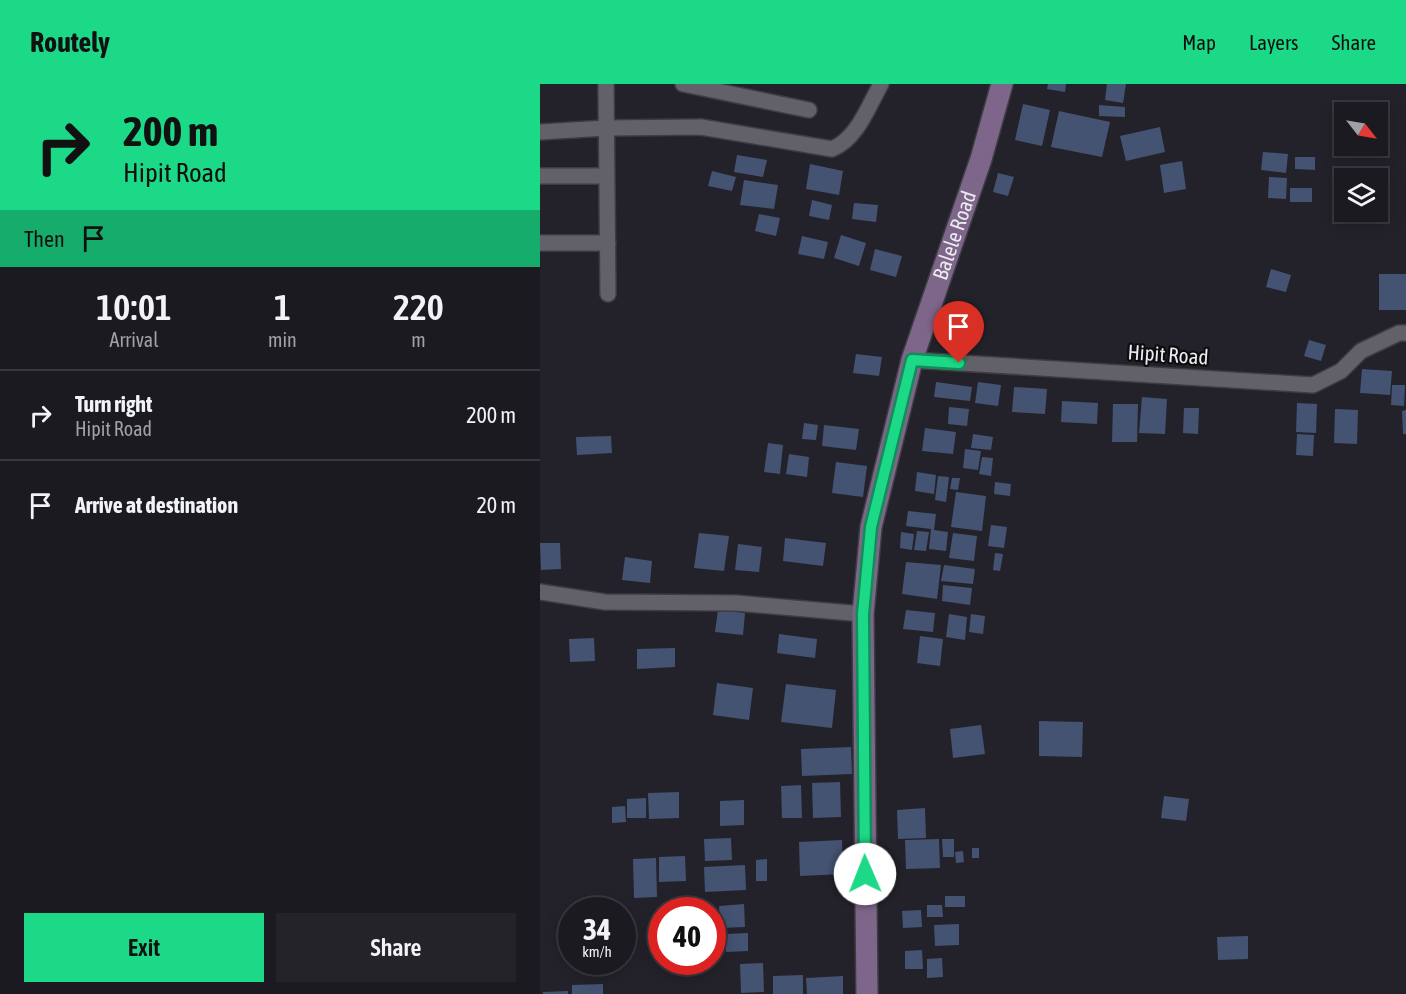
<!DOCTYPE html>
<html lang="en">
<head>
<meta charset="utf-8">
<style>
	:root { --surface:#1a1a20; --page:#232329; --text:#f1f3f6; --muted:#9fa1a5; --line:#38383e; --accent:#1cd988 }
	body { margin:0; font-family:"Asap Condensed",sans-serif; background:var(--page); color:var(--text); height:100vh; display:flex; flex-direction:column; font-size:22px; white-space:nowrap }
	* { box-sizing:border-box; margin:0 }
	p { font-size:20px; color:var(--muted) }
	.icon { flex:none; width:33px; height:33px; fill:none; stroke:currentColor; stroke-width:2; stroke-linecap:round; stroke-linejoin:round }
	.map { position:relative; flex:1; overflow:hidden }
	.drawer { display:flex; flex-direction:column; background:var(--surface); width:540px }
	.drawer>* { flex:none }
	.banner { background:#1cd988; color:#111; overflow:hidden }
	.needle { width:39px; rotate:121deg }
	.buttons { position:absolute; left:794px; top:18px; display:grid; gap:12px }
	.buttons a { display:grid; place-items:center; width:54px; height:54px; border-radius:0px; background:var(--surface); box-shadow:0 3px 15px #0003,0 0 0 2px var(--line); font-size:30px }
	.speed { position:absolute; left:18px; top:813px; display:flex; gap:12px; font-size:30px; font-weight:700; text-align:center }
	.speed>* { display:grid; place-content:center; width:78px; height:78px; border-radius:50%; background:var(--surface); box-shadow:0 3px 15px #0003,0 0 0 2px var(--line); line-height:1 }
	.speed small { font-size:15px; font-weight:400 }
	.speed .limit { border:9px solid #d22; background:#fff; color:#111 }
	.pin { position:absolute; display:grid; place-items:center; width:51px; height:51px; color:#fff; margin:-62px -26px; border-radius:50% 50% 50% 0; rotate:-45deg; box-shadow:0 0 6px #0007 }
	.pin .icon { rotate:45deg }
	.me { position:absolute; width:66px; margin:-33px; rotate:359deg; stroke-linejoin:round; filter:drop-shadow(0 0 4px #0008) }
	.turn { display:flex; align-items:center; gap:21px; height:126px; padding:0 24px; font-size:27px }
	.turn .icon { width:78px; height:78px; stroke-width:2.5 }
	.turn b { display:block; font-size:42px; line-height:51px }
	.then { display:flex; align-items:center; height:57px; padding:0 24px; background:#0003; gap:12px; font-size:22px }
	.eta { display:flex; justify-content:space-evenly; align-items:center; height:102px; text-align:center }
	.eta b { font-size:36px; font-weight:600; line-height:42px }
	.action { display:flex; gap:12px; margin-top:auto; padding:12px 24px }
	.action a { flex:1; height:69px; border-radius:0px; background:var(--accent); color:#111; font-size:24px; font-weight:600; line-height:69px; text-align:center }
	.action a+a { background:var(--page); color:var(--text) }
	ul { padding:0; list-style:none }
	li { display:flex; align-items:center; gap:18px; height:90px; padding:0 24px; border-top:2px solid var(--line) }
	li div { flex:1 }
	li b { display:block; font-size:22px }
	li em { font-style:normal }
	header { display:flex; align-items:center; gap:36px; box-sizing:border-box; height:84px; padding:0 30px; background:var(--accent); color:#111 }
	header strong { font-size:28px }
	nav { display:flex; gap:33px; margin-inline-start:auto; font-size:21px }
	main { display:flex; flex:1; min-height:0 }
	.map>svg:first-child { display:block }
	.building { fill:#445372 }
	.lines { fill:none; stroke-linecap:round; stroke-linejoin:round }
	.street-casing { stroke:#3e3c43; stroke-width:18 }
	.secondary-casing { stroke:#3e3c43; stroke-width:24 }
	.street { stroke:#62616a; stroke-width:15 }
	.secondary { stroke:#7e668a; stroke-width:21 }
	.route-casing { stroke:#128d58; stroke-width:15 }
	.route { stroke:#1cd988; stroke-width:10 }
	.labels { text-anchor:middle; stroke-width:4.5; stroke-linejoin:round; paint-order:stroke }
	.street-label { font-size:21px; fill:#ebebf0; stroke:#0d0c0f }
</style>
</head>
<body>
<header>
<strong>Routely</strong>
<nav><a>Map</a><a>Layers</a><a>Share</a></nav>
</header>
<main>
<section class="drawer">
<div class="banner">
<div class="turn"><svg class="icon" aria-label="right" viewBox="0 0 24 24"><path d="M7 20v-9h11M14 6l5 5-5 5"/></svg><div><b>200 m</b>Hipit Road</div></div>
<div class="then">Then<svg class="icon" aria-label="arrive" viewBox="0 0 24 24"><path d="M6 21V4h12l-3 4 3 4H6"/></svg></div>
</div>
<div class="eta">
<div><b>10:01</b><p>Arrival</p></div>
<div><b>1</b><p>min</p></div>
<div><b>220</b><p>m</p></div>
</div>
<ul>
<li><svg class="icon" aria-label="right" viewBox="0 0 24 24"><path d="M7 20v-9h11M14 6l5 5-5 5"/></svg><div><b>Turn right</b><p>Hipit Road</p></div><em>200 m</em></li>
<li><svg class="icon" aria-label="arrive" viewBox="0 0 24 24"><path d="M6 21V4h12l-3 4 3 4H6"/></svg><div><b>Arrive at destination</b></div><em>20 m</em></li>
</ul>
<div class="action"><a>Exit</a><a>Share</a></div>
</section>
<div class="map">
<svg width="866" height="910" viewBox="0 0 866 910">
	<rect width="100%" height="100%" fill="#23222a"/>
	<path class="building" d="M508 0H526L525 8 507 5Z
		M567 0H586L583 19 565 16Z
		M483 20 510 26 502 62 475 56Z
		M559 21 585 23V33L559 32Z
		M519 27 570 38 562 73 511 63Z
		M620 43 625 68 586 77 580 52Z
		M723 68 748 70 746 89 721 86Z
		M197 71 227 76 223 93 194 88Z
		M755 73H775V86L755 85Z
		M642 77 646 105 624 109 620 81Z
		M270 80 303 87 299 111 266 105Z
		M172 87 196 93 192 107 168 102Z
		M458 89 474 93 468 112 453 108Z
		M729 93 747 94 746 115 728 114Z
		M204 96 238 101 234 125 200 121Z
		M750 104H772V118H750Z
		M796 106H804V119H796Z
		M272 116 292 121 289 136 269 132Z
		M314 119 338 121 336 138 312 135Z
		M219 130 240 134 236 152 215 147Z
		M301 151 326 159 319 182 294 174Z
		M262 152 288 158 284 175 258 170Z
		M335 165 362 172 356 193 330 186Z
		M731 185 751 191 746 208 726 203Z
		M839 190H866V226H839Z
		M769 256 786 261 781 277 764 272Z
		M316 270 342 273 339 292 313 289Z
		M822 285 852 287 850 311 820 309Z
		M396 298 432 303 430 317 394 313Z
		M438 298 461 301 458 322 435 319Z
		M852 301H865L864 322 851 321Z
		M474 303 507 305 505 330 472 328Z
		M602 313 627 315 625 350 599 349Z
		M522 317 558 319 557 340 521 338Z
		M757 319 777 320 776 349 756 348Z
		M573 320H598L597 358H572Z
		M409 323 429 325 427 342 408 340Z
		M644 324H659L658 350 643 349Z
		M795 325 818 326 817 360 794 359Z
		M866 326V350H863L862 327Z
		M264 339 278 341 276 356 262 355Z
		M284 341 319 345 316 366 282 362Z
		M385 344 416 348 413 370 382 367Z
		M433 350 453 353 451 366 431 364Z
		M757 350 774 351 773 372 756 371Z
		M71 352 72 369 37 371 36 353Z
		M228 359 243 361 240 390 224 388Z
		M425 365 441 367 438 386 423 384Z
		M249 370 269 373 267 393 246 390Z
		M442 373 453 374 451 392 439 390Z
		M296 378 327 382 323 413 292 409Z
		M377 388 396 391 394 410 375 407Z
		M398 392 409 393 406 418 395 416Z
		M412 394H420L418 406 410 405Z
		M455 398 471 400 470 412 454 410Z
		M416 408 446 412 442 447 411 443Z
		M368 427 396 430 394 446 408 448 406 467 389 465 391 445 366 442Z
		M451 441 467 443 464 464 448 462Z
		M377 447 389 448 386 467 374 466Z
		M361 448 374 450 372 466 360 464Z
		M159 449 189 452 184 487 154 484Z
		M413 449 437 452 434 477 409 474Z
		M245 454 286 459 283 482 243 477Z
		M0 459H20L21 485 1 486Z
		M198 460 222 463 219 488 195 486Z
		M455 469 463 470 460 487 453 486Z
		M85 473 112 477 110 499 82 496Z
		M366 478 401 481 397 515 362 510Z
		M404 481 435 485 433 500 401 497Z
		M403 501 432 504 430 521 402 517Z
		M178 526 205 529 203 551 175 548Z
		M366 526 395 529 393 548 363 545Z
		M409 530 427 533 425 556 406 553Z
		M431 530 445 532 443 550 429 548Z
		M239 550 277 555 275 574 237 569Z
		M380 552 403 555 400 582 377 579Z
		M54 554 55 577 30 578 29 555Z
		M135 564V583L97 585V565Z
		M177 599 213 604 209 636 173 631Z
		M246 600 296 606 292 644 241 638Z
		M499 637 543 638 542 673 499 672Z
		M441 641 445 670 413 674 410 645Z
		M311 663 312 690 262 692 261 665Z
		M300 698 301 733 273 734 272 699Z
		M261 701 262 734H242L241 702Z
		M139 708V734L109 735 108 709Z
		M624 712 649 715 646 737 621 734Z
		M106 714V734H87V715Z
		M204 716V741L180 742V717Z
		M85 722 86 738 72 739V723Z
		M385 724 386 754 358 755 357 726Z
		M191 754 192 776 165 777 164 755Z
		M399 755 400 784 366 785 365 756Z
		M402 755H414V773H403Z
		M302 756 303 790 260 792 259 758Z
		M432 764H439V774H432Z
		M423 767 424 778 416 779 415 768Z
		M145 772 146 797 119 798V773Z
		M116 774 117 813 94 814 93 775Z
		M227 775V797H216V776Z
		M205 781 206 806 165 808 164 783Z
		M405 812H425V823H405Z
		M204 820 205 843 180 844 179 822Z
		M387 821H402L403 833H387Z
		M381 826 382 843 363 844 362 827Z
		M419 840V861L395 862 394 841Z
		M208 849V867L186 868 185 850Z
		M708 852V875L678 876 677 853Z
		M382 866 383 885H365V867Z
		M402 874 403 893 387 894V875Z
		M223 879 224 908 201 909 200 880Z
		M263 891V910H233V892Z
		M303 892V910H267L266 894Z
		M63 900V910H32V901Z
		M28 907V910H3V908Z"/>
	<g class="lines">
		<defs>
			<path id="street" d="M66 0 68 210
				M143 0 269 26
				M0 48 66 44 161 43 292 65C317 55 328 23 341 0
				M0 92H67
				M0 159H68
				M372 276 773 301 801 287 821 267 859 249H866
				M0 508 65 518 196 519 323 530"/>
			<g id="secondary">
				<path id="s1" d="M327 910 323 530 331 443 372 276 441 75 462 0"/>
			</g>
		</defs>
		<use href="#street" class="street-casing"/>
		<use href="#secondary" class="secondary-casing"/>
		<use href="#street" class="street"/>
		<use href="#secondary" class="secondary"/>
	</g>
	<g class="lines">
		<defs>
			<path id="route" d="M325 790 323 530 331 443 372 276 419 279"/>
		</defs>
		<use href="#route" class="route-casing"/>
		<use href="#route" class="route"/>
	</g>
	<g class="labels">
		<g class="street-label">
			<text dy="7" stroke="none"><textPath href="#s1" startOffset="771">Balele Road</textPath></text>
			<text transform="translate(628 271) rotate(4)" y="7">Hipit Road</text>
		</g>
	</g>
</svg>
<div class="buttons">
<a><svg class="needle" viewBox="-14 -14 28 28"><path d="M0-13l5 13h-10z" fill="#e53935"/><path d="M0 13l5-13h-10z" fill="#9fa1a5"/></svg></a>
<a><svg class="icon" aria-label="layers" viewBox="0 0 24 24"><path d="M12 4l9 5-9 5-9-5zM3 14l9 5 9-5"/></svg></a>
</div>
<div class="speed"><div>34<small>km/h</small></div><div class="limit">40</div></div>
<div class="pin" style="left:419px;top:279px;background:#d93025"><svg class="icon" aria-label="arrive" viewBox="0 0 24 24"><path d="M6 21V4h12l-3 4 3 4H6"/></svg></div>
<svg class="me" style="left:325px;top:790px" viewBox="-20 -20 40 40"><circle r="19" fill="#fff"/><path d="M0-13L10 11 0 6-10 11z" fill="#1cd988"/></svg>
</div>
</main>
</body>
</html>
